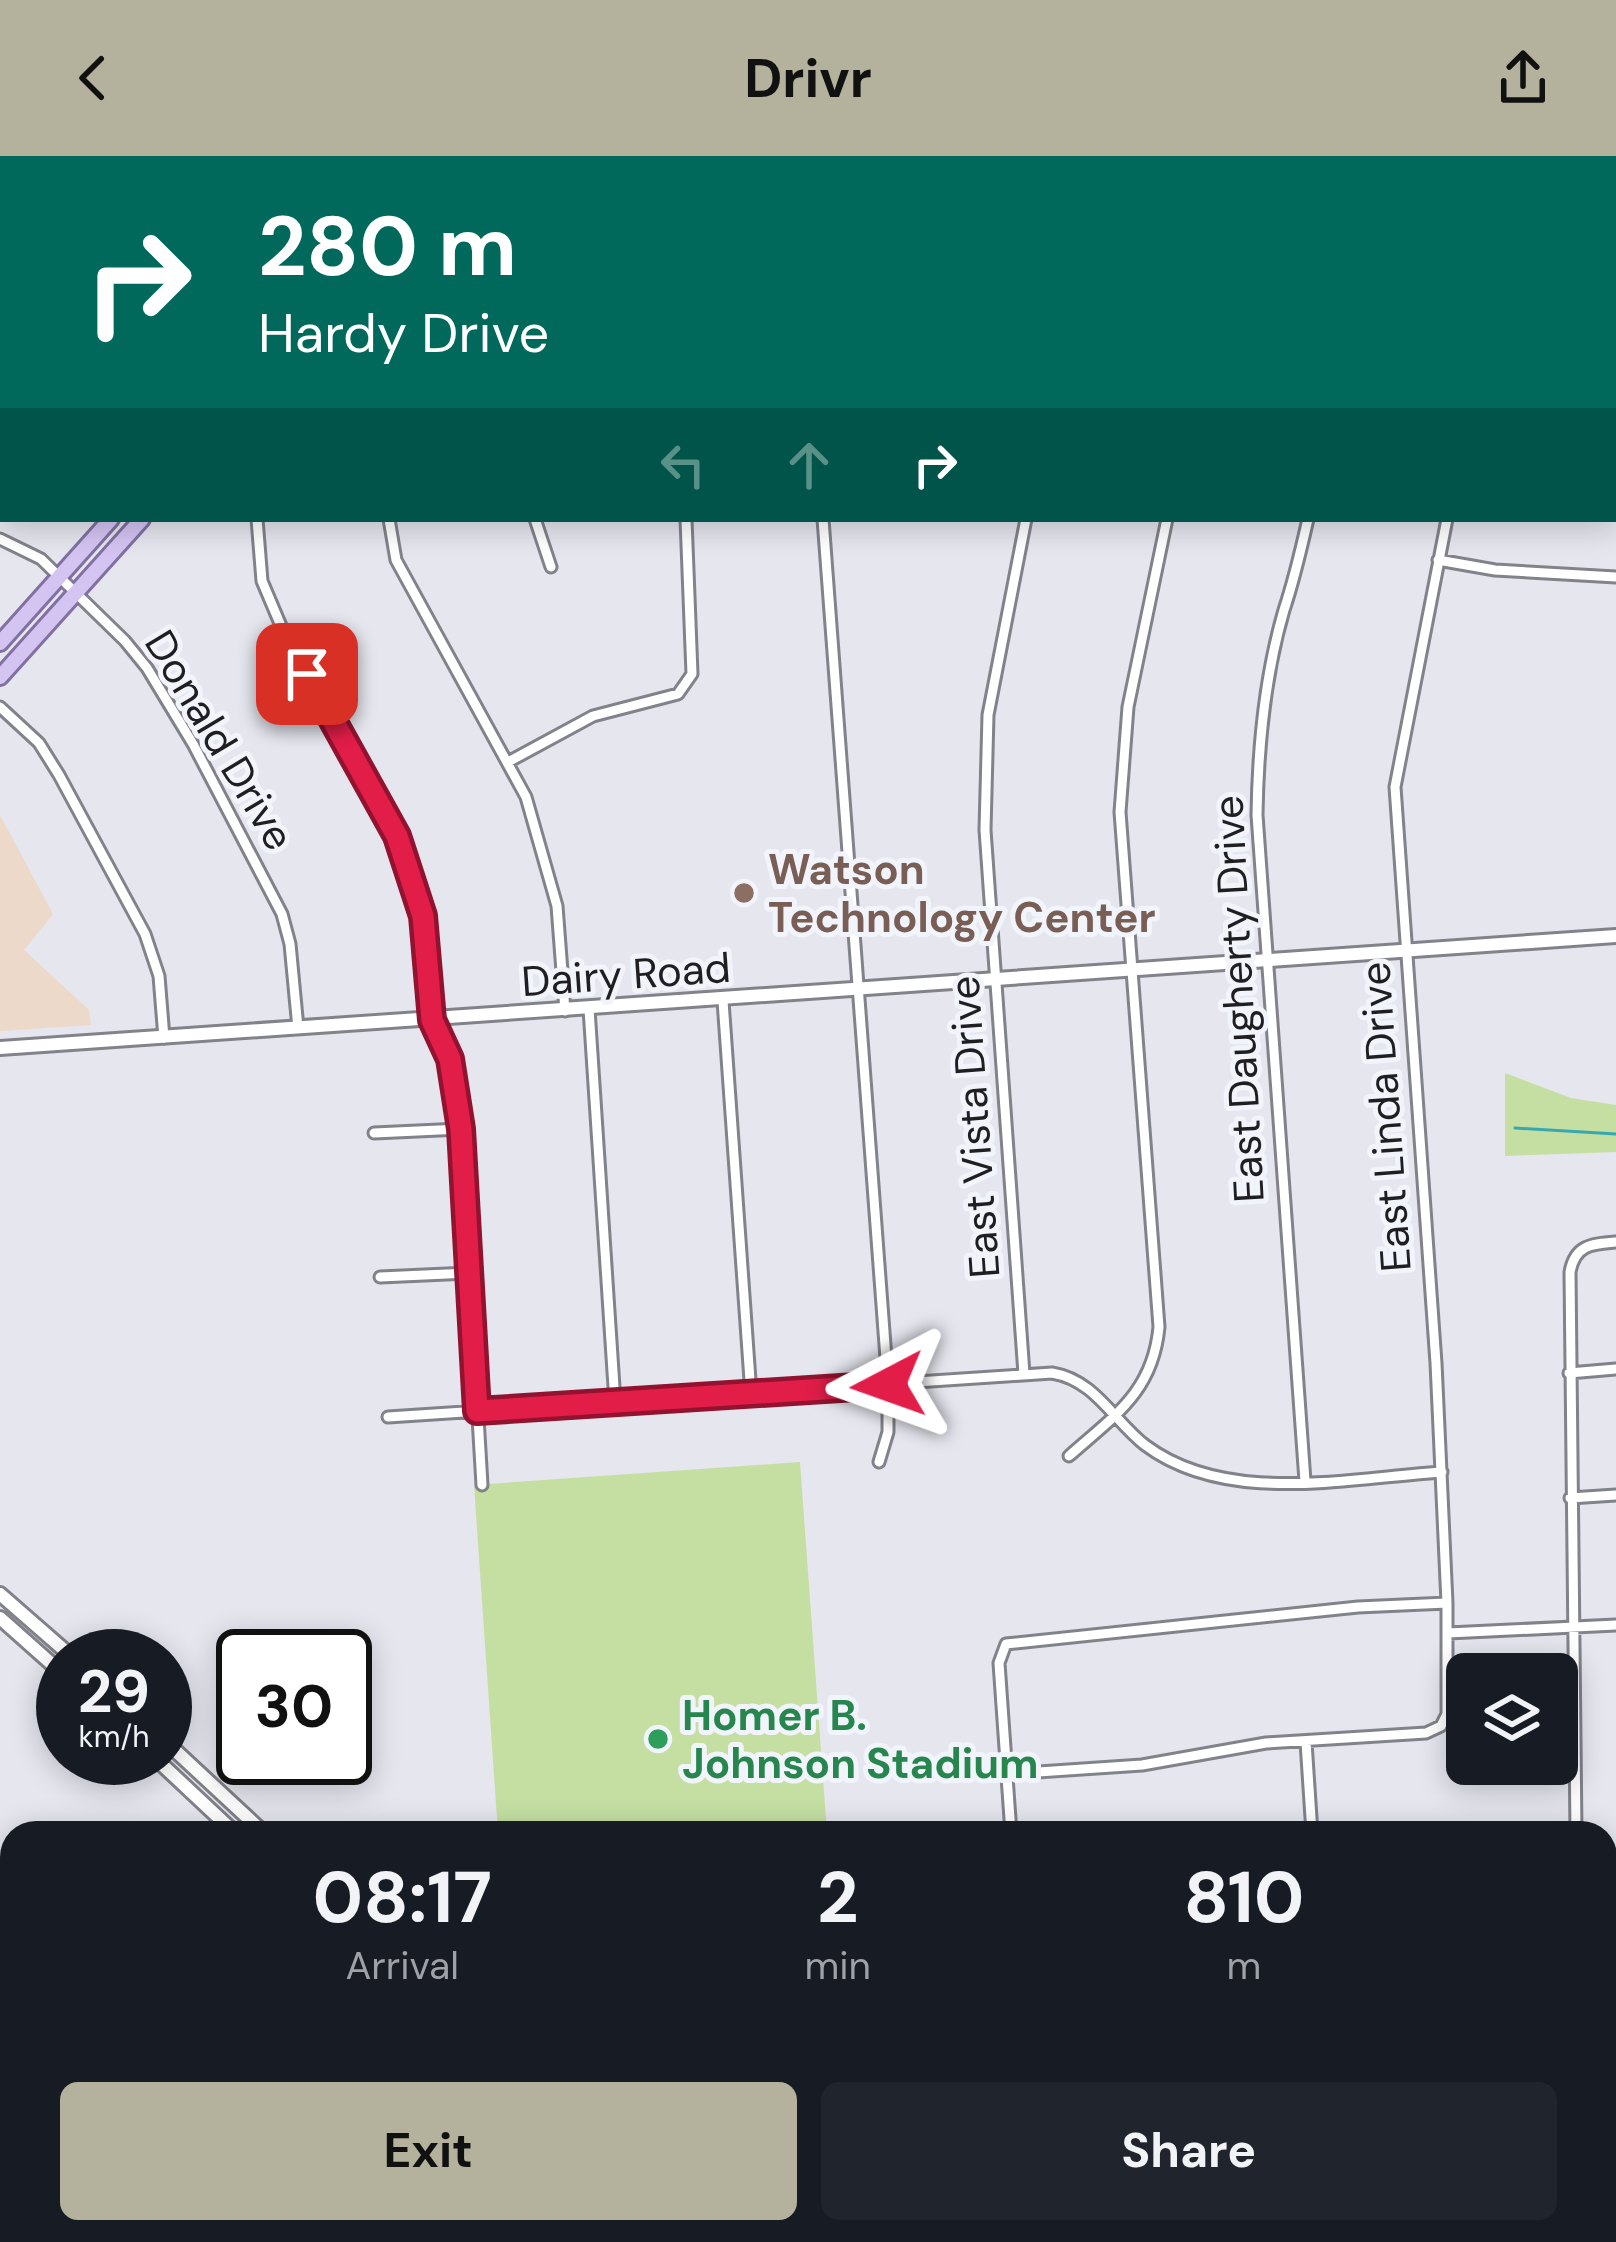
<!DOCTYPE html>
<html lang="en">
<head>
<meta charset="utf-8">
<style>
	:root { --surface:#171b24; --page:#20242c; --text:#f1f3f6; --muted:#9ea1a6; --accent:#b4b29c }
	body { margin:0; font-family:"DM Sans",sans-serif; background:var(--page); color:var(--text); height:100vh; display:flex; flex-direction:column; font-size:45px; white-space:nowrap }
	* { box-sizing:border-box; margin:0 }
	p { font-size:39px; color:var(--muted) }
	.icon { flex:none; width:66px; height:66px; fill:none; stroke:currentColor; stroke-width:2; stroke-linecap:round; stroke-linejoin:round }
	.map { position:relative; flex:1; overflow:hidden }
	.sheet { position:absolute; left:0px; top:1665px; width:1617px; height:423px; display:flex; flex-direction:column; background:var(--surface); border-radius:36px 36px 0 0; box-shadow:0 6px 30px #0003 }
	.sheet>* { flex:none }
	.hud { position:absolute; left:0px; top:0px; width:1617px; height:366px; box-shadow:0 6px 30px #0003; background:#00695c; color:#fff; overflow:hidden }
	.buttons { position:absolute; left:1446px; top:1497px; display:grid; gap:24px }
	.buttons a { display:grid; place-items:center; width:132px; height:132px; border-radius:18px; background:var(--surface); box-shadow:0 6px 30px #0003; font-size:60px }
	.speed { position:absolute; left:36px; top:1473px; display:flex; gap:24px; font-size:60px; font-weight:700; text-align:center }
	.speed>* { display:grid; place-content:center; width:156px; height:156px; border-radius:50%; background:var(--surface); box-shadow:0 6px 30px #0003; line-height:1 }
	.speed small { font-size:30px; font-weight:400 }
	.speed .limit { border:6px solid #111; border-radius:18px; background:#fff; color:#111 }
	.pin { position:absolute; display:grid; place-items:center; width:102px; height:102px; color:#fff; margin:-51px; border-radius:24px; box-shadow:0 6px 18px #0006 }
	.me { position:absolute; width:132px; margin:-66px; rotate:266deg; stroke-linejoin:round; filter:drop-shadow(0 0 9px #0008) }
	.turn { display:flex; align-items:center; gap:42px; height:252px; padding:0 60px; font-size:54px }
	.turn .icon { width:156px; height:156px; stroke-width:2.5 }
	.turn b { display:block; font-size:84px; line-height:102px }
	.lanes { display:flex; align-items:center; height:114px; padding:0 60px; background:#0003; justify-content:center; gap:60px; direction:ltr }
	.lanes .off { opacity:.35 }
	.eta { display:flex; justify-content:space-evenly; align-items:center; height:204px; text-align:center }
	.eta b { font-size:72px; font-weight:700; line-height:84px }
	.button { display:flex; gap:24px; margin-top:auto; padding:24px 60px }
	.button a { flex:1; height:138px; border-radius:18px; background:var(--accent); color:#111; font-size:48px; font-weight:700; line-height:138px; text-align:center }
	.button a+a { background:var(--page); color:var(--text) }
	header { display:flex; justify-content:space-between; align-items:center; height:156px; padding:0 60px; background:var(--accent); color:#111; font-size:54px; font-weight:700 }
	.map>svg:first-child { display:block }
	.commercial { fill:#edd9ca }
	.green { fill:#c5dfa3 }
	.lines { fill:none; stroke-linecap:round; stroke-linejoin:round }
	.stream { stroke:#37a9ae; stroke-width:3 }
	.street-casing { stroke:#81828a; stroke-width:15 }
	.secondary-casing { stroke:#81828a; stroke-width:18 }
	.primary-casing { stroke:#8270a3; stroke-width:20 }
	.street { stroke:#fff; stroke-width:9 }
	.secondary { stroke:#fff; stroke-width:12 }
	.primary { stroke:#d4c4f2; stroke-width:14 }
	.route-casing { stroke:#92132f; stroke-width:30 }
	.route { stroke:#e11d48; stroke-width:21 }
	.education-dot { fill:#8d6e63; stroke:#f2f4fc; stroke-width:4.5 }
	.leisure-dot { fill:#2e9e5b; stroke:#f2f4fc; stroke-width:4.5 }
	.labels { text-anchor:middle; stroke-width:10; stroke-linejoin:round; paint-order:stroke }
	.street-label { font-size:42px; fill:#1f1f22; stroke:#f2f4fc }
	.education-label { font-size:42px; font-weight:bold; fill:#785e54; stroke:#f2f4fc; text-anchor:start }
	.leisure-label { font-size:42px; font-weight:bold; fill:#27864d; stroke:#f2f4fc; text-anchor:start }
</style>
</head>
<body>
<header><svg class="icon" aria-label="back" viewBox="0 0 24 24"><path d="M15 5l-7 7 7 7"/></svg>Drivr<svg class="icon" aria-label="share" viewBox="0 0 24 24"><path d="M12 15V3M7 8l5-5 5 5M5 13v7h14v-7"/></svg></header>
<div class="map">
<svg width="1616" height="2086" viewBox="0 0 1616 2086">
	<rect width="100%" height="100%" fill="#e5e6ee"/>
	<path class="commercial" d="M0 659 53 758 24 794 89 854 91 869 0 875Z"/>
	<path class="green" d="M1505 917 1571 942 1616 949V996L1505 1000Z
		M800 1306 827 1677H498L474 1329Z"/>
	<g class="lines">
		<path class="stream" d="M1515 972 1616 978"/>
		<defs>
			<path id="street" d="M44 0 45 3
				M197 0 198 3
				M358 0 360 3
				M947 0V3
				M1085 0V3
				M1222 0V3
				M1497 0 1498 3
				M667 3 668 0
				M811 3V0
				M1360 3V0
				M0 72 3 71
				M0 223H3
				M257 363 262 425 284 477 397 680 423 760 432 864 450 903 461 973 482 1329
				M389 363 396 404 526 641 557 750 565 855
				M535 363 551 411
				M823 363 888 1229V1276L879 1306
				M0 383 41 403 125 485 147 512 193 588 282 758 290 788 298 872
				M1438 404 1495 414 1616 421
				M0 551 39 587 59 619 145 778 159 820 164 882
				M508 606 593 560 678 538 692 518 686 363
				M723 845 751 1238
				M589 853 615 1246
				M374 977 461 973
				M380 1121 469 1117
				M1569 1217 1616 1213
				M1024 1218 985 674 988 559 1026 363
				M388 1261 1052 1217C1095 1224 1113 1264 1145 1289 1226 1350 1348 1322 1442 1316
				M1069 1300C1114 1260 1153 1236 1159 1171L1120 656 1128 551 1167 363
				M1305 1325 1257 659C1258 591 1265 519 1284 454 1294 424 1301 394 1308 363
				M1570 1342 1616 1339
				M1448 1477 1616 1469
				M1306 1586 1312 1677
				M1007 1618 1142 1609 1266 1587 1426 1577 1441 1570 1447 1558V1447L1436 1207 1395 631 1447 363
				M1011 1677 999 1507 1006 1488 1358 1451 1447 1447
				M1576 1677 1570 1116C1575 1089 1591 1088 1616 1086
				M0 1853 12 1864
				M1605 2022H1616
				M250 2076 262 2086
				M1201 2076 1210 2086
				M1345 2076 1346 2086
				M42 2086 51 2076
				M1240 2086 1257 2076"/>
			<path id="secondary" d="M1614 274 1616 273
				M0 892 1616 780
				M0 1438 71 1500
				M0 1462 63 1518
				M165 1585 264 1677
				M155 1602 235 1677
				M1605 1929 1616 1928
				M1605 1952 1616 1951
				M663 2076 675 2086
				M695 2076 706 2086
				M231 2086 240 2076
				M1103 2086 1114 2076
				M1153 2086 1164 2076"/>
			<path id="primary" d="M435 3 437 0
				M463 3 466 0
				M0 487 111 363
				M0 521 142 363"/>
		</defs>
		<use href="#street" class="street-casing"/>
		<use href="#secondary" class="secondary-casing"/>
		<use href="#primary" class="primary-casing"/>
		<use href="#street" class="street"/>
		<use href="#secondary" class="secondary"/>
		<use href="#primary" class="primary"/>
	</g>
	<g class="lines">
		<defs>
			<path id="route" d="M307 518 397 680 423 760 432 864 450 903 461 973 477 1255 888 1229"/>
		</defs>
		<use href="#route" class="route-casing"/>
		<use href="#route" class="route"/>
	</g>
	<circle class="education-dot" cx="744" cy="737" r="12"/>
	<circle class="leisure-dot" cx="658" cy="1583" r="12"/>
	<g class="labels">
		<g class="street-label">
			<text transform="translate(220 584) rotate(59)" y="15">Donald Drive</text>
			<text transform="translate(626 818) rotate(-4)" y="15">Dairy Road</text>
			<text transform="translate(1238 843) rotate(-93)" y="15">East Daugherty Drive</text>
			<text transform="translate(1385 961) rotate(-94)" y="15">East Linda Drive</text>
			<text transform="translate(974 971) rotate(-94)" y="15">East Vista Drive</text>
		</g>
		<g class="education-label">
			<text x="768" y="728">Watson<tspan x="768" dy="48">Technology Center</tspan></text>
		</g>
		<g class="leisure-label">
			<text x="682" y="1574">Homer B.<tspan x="682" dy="48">Johnson Stadium</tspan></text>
		</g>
	</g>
</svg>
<div class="buttons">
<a><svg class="icon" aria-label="layers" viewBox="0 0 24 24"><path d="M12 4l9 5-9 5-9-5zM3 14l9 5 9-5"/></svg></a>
</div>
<div class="speed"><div>29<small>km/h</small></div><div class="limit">30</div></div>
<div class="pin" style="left:307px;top:518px;background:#d93025"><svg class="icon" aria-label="arrive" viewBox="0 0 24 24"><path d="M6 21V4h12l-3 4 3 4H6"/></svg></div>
<svg class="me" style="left:888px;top:1229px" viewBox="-20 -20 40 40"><path d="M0-17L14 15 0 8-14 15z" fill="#e11d48" stroke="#fff" stroke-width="4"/></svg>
<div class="hud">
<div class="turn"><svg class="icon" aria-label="right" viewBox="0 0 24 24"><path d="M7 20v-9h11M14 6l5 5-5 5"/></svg><div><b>280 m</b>Hardy Drive</div></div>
<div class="lanes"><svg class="icon off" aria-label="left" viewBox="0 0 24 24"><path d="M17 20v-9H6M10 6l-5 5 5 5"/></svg><svg class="icon off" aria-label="ahead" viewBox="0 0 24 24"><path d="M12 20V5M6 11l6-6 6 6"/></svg><svg class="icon" aria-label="right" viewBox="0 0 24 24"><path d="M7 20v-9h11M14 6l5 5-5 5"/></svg></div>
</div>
<section class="sheet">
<div class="eta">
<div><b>08:17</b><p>Arrival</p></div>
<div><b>2</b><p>min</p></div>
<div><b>810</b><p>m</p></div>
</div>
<div class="button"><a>Exit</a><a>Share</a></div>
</section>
</div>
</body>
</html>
